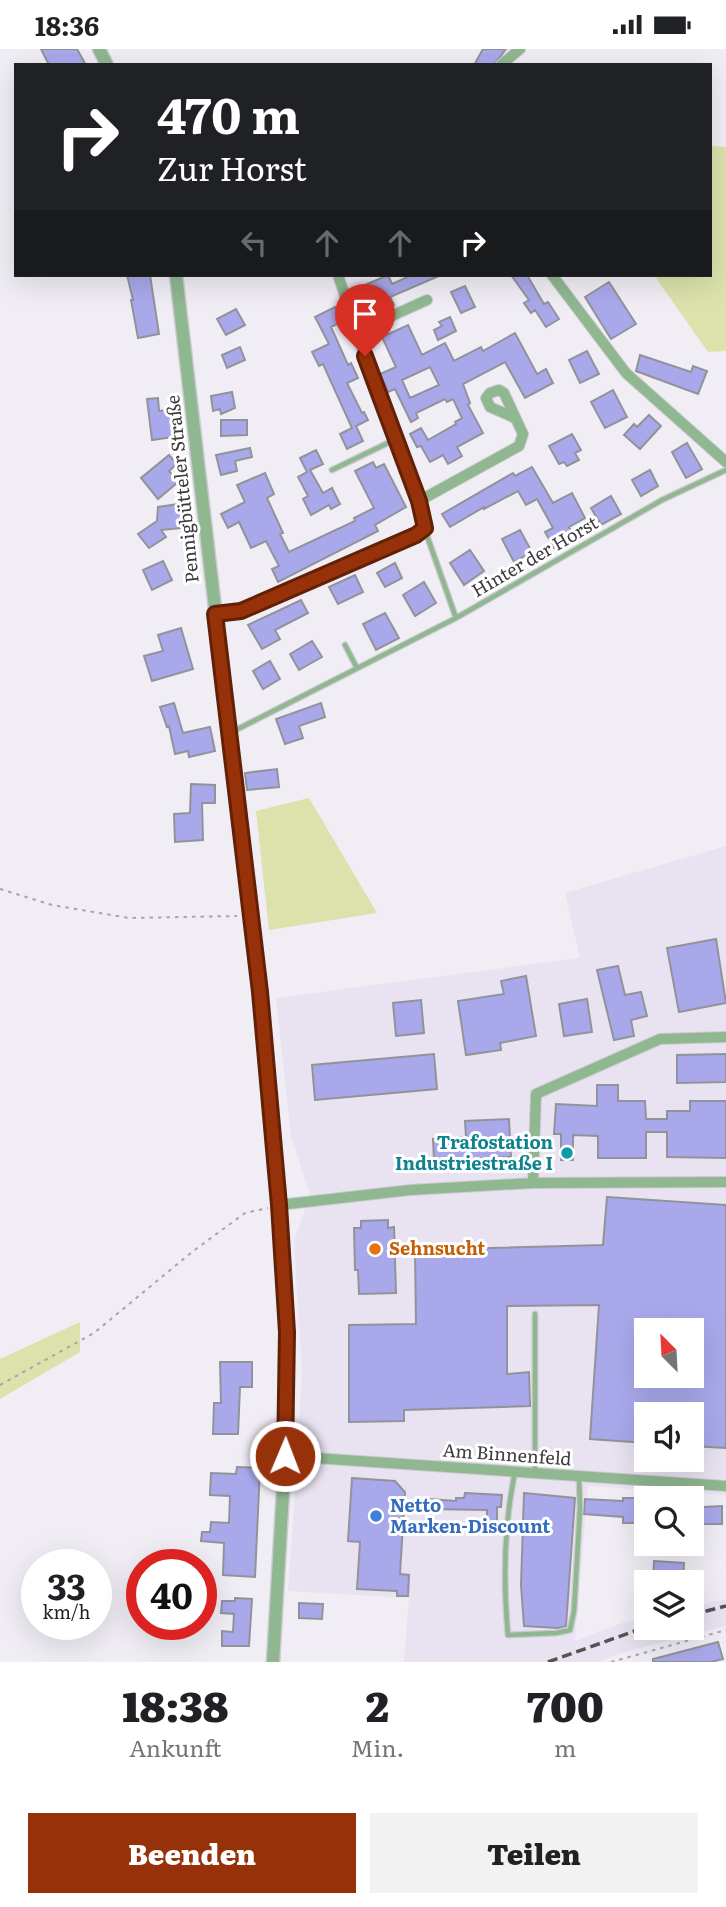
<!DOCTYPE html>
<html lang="de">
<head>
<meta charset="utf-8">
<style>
	:root { --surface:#fff; --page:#f2f2f2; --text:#202124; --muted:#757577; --accent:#97310a }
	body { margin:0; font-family:Literata,serif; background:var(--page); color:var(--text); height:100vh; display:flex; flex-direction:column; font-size:26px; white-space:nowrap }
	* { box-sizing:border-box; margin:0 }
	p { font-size:23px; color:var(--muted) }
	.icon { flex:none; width:38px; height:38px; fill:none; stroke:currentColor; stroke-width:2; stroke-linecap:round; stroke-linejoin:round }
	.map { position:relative; height:1613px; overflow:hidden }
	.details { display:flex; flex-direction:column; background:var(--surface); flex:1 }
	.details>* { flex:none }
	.hud { position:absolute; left:14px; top:14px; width:698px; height:214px; border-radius:0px; box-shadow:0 7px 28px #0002; background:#202124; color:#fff; overflow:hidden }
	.needle { width:46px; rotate:336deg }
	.buttons { position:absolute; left:634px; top:1269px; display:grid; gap:14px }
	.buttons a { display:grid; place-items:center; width:70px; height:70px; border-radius:0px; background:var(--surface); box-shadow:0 7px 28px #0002; font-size:35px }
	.speed { position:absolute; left:21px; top:1500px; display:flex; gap:14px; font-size:35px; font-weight:700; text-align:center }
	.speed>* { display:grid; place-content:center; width:91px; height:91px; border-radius:50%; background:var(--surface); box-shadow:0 7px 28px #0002; line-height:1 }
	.speed small { font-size:18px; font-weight:400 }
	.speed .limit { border:10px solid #d22; background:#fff; color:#111 }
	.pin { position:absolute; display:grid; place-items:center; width:60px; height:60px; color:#fff; margin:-72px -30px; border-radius:50% 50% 50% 0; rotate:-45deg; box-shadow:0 0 7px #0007 }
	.pin .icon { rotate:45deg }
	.me { position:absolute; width:77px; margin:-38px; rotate:1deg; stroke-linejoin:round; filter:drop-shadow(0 0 5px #0008) }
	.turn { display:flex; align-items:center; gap:24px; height:147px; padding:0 28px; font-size:32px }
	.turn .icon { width:91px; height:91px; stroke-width:2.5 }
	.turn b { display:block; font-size:49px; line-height:60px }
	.lanes { display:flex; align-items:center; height:66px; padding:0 28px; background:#0003; justify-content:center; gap:35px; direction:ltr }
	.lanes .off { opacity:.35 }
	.eta { display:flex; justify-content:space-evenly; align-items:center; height:119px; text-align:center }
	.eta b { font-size:42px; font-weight:800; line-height:49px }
	.primary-button { display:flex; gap:14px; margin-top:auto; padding:14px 28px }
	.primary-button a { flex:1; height:80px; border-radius:0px; background:var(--accent); color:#fff; font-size:28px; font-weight:800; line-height:80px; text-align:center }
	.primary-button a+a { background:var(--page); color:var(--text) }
	.status { display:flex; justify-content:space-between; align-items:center; height:49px; padding:0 35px; background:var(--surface); direction:ltr }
	.status svg { height:19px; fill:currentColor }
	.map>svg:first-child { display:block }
	.built { fill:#e8e2f1; fill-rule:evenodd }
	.green { fill:#dce2ab }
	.building { fill:#a9a8eb; stroke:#92939a; stroke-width:2; fill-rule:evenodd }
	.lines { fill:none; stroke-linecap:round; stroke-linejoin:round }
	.service-casing { stroke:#ccc9d0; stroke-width:7 }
	.minor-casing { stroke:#ccc9d0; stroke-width:12 }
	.tertiary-casing { stroke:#ccc9d0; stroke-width:15 }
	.path { stroke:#a7a5ab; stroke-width:2; stroke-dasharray:3.5 5; stroke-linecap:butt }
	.service { stroke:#8fb790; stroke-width:4.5 }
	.minor { stroke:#8fb790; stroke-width:10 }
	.tertiary { stroke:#8fb790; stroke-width:12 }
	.rail { stroke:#535255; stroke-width:3.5; stroke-dasharray:10 5; stroke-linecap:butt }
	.route-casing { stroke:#622006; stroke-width:18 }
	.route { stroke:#97310a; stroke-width:12 }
	.culture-dot { fill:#0f9aa8; stroke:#fff; stroke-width:2.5 }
	.food-dot { fill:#e8710a; stroke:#fff; stroke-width:2.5 }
	.shop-dot { fill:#3f7fe0; stroke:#fff; stroke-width:2.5 }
	.labels { text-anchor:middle; stroke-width:6; stroke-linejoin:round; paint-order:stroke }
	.street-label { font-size:18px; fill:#3b3a3d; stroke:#fff }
	.culture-label { font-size:18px; font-weight:bold; fill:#0d838f; stroke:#fff; text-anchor:end }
	.food-label { font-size:18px; font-weight:bold; fill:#c56008; stroke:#fff; text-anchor:start }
	.shop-label { font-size:18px; font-weight:bold; fill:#366cbe; stroke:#fff; text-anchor:start }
</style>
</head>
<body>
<div class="status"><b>18:36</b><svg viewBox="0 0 49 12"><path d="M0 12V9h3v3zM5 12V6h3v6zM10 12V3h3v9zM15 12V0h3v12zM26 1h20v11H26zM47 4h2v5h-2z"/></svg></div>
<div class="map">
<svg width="726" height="1613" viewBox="0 0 726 1613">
	<rect width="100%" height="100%" fill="#f0edf5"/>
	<path class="built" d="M726 797V1446L588 1437 575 1592 625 1573 646 1568V1578H691V1558L726 1550V1577L620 1604 598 1613H404L409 1549 288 1542 297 1418 302 1320 294 1192 310 1146 291 1087 276 949 580 909 565 844ZM646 1281H691V1326H646ZM646 1365H691V1410H646Z"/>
	<path class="green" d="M711 97 726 98V302L708 303 654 226H710Z
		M309 749 377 864 269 881 256 762Z
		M80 1273V1303L0 1350V1310Z"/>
	<path class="building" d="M41 0H77L86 16H49Z
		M483 0H506L494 16H474Z
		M127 226H150L159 285 138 289 131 251H133Z
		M388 226 392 235 412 226H441L390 248 394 256 379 263 367 235Z
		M511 226H527L544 255 548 253 559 270 546 278 535 261 531 264 524 254 529 251Z
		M609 233 636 275 611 290 585 248Z
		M465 237 475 258 461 264 451 243Z
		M335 258 343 272 331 278 348 316 351 314 358 329 347 334 362 364 364 363 368 371 356 377 363 392 347 400 340 385 352 379 323 315 319 317 312 303 329 295 315 268Z
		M236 260 245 276 226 286 217 270Z
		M450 268 456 282 438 291 434 281 442 277 439 273Z
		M408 276 422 306 445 294 454 312 481 298 483 302 515 284 537 325 546 320 553 334 525 349 505 313 463 335 470 354 468 356 483 384 457 398 462 407 448 415 443 406 430 413 421 397 417 398 410 385 421 379 428 391 456 375 455 373 462 369 453 350 447 353 445 350 416 364 418 369 411 373 395 340 388 343 380 325 396 318 382 288ZM430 318 439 336 410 349 402 331Z
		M240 298 245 311 227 319 222 306Z
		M587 302 599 325 580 334 569 311Z
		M640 306 691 323 693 317 707 322 698 345 636 322Z
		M613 341 627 368 605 379 591 353Z
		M232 343 235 359 221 365 220 360 213 362 211 347Z
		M158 349 159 362 177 360 180 387 152 391 147 350Z
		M649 366 661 377 640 400 624 386 634 375 637 378Z
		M221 371H247V386L221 387Z
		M572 385 581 401 575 404 579 411 567 417 564 413 559 415 549 397Z
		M687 394 702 420 686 429 672 403Z
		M250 399 252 408 235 412 237 422 221 426 216 406Z
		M316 401 323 415 310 421 323 444 332 439 340 455 331 460 329 456 311 466 303 450 308 447 298 428 307 423 300 409Z
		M169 406 177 415 169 422 178 433 158 450 141 429Z
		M373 413 376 419 384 415 406 458 375 476 378 482 278 533 272 520 279 517 266 492 251 499 239 473 228 479 221 465 245 453 237 436 265 424 274 445 267 449 283 484 280 485 289 503 355 472 354 469 374 459 355 422Z
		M532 418 553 454 572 444 585 469 569 478 575 488 554 499 545 483 553 479 537 450 526 456 518 442 484 460V458L450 478 442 465 513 424 515 427Z
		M650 421 658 437 641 447 632 431Z
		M611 447 621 465 601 476 591 459Z
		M186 454 190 478 161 481 166 488 149 499 138 485 157 472 158 458Z
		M520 481 532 503 514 513 502 490Z
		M470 501 484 522 464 536 450 514Z
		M163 512 172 531 152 541 143 521Z
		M395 514 402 529 385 538 377 524Z
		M355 526 363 543 338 555 329 538Z
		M424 533 436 554 415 567 403 546Z
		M301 551 308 564 275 581 280 590 262 600 248 576Z
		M385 564 399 589 376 601 363 575Z
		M181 579 193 620 152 632 144 607 163 602 158 586Z
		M312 592 322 608 299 621 290 605Z
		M270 612 280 630 263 640 253 622Z
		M174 654 183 684 210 678 215 702 189 708 188 702 175 705 169 677 167 678 160 658Z
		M321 654 325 668 299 677 303 689 285 695 276 670Z
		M277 720 279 738 247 741 245 724Z
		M191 735 215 736V754H202L203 791 175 793 174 765 190 764Z
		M716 890 726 954 679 963 667 899Z
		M618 917 625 946 641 943 647 967 631 971 634 987 614 991 597 921Z
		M526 927 536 987 500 994 501 1001 466 1006 458 952 504 945 501 932Z
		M587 950 592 983 564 987 559 955Z
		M421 951 424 984 396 987 393 954Z
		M434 1005 437 1040 315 1051 312 1016Z
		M726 1005V1033L677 1034V1006Z
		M597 1036H618V1052H645L646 1070H667V1062H690V1052H726V1109L667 1108V1083H646V1109H598V1087L573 1086V1111H561V1085H554L556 1055 597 1057Z
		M509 1070 511 1108 434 1112 433 1090 466 1088 465 1072Z
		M607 1148 726 1156V1399L691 1397V1365H646V1394L590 1390 599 1256 507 1257V1325L529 1323 530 1357 404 1361V1372L349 1373V1276L416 1275 415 1201 603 1196ZM646 1281H691V1326H646Z
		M388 1171V1179L394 1178 396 1244 359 1245 358 1221H355L354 1179H361V1172Z
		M220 1313H252V1338H240L238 1385H213L214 1354H221Z
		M237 1418 260 1419 255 1528 223 1526 224 1494 201 1492 202 1483H210L211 1473 229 1474 230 1447 210 1446 211 1424 236 1425Z
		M352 1429 395 1432 405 1443 400 1525 409 1526 408 1547H397V1542L357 1540 360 1493 348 1492Z
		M465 1444 502 1446 501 1458H497V1473L487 1472V1461L429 1460 430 1450 456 1452V1449H464Z
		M524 1444 575 1449 566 1577 558 1579 524 1577 521 1536Z
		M623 1449H640V1474H623V1468L584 1465 585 1450 623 1452Z
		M722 1457V1475H703V1458Z
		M654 1512 684 1514 683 1533H653Z
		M235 1549 252 1550 249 1597H222V1582L233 1583 234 1565 221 1564 222 1552H235Z
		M299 1554 323 1555 322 1570 299 1569Z
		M718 1593 723 1610 711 1613H653V1610Z"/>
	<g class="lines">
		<defs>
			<path id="service" d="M332 421 394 391
				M425 481 456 569
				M345 596 357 619
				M232 683 456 569 662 451 726 421
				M535 1265V1423
				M515 1423C504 1476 503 1532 508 1586L556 1584 570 1581 574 1562 580 1459 579 1428"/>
			<path id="minor" d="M501 16 520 0
				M552 226 626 324 726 413
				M356 283 427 251
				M419 452 519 397 523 385 504 344 499 341 490 344 486 349 490 358 515 369
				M215 565 241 562 416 487 425 479 419 452 381 356 338 226
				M533 1134 536 1045 660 990 726 988
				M279 1156 410 1141 533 1134 726 1133
				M285 1407 726 1437"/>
			<path id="tertiary" d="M99 0 107 16
				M176 226 260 943 279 1156 287 1283 285 1407 273 1613"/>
		</defs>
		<use href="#service" class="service-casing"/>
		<use href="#minor" class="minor-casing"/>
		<use href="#tertiary" class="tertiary-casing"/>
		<path class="path" d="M0 840 52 856 129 869 237 867
			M0 1336 94 1284 192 1203 245 1164 268 1159
			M611 1613 726 1581"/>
		<use href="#service" class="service"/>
		<use href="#minor" class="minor"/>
		<use href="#tertiary" class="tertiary"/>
		<path class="rail" d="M691 1566 726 1557
			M548 1613 646 1578"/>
	</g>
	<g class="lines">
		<defs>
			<path id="route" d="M285 1407 287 1283 279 1156 260 943 215 565 241 562 416 486 425 479 419 452 365 307"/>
		</defs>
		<use href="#route" class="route-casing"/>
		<use href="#route" class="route"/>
	</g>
	<circle class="culture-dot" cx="567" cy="1104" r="7"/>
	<circle class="food-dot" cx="375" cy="1200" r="7"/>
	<circle class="shop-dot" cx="376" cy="1467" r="7"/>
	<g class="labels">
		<g class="street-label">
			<text transform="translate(183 440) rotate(-96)" y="6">Pennigbütteler Straße</text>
			<text transform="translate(535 508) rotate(-30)" y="6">Hinter der Horst</text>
			<text transform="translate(507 1406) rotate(4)" y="6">Am Binnenfeld</text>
		</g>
		<g class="culture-label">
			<text x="553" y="1100">Trafostation<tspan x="553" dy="21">Industriestraße I</tspan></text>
		</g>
		<g class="food-label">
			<text x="389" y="1206">Sehnsucht</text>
		</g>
		<g class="shop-label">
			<text x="390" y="1463">Netto<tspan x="390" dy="21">Marken-Discount</tspan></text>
		</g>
	</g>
</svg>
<div class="buttons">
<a><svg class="needle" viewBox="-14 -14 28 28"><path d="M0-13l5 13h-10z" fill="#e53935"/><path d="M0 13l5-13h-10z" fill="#757577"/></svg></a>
<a><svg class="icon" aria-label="sound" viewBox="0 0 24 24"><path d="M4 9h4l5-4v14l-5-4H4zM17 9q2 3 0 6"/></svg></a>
<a><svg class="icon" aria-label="search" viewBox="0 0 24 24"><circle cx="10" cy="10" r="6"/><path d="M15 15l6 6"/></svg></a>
<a><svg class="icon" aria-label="layers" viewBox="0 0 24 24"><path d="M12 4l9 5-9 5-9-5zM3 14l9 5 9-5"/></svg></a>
</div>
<div class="speed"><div>33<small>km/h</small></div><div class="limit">40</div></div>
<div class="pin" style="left:365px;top:307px;background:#d93025"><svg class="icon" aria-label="arrive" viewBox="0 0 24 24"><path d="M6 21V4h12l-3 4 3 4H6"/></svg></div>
<svg class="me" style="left:285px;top:1407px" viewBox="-20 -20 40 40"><circle r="17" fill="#97310a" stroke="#fff" stroke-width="3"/><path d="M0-11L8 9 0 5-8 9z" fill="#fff"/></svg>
<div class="hud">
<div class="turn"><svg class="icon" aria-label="right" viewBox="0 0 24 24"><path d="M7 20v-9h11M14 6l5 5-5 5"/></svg><div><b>470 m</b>Zur Horst</div></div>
<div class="lanes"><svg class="icon off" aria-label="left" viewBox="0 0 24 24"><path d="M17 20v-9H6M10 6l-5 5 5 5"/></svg><svg class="icon off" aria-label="ahead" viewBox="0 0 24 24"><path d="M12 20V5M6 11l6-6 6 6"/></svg><svg class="icon off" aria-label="ahead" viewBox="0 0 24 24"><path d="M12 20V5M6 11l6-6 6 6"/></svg><svg class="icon" aria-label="right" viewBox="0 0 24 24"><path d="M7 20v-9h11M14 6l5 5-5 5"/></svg></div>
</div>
</div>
<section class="details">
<div class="eta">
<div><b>18:38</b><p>Ankunft</p></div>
<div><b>2</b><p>Min.</p></div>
<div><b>700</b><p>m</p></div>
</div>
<div class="primary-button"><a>Beenden</a><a>Teilen</a></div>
</section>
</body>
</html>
